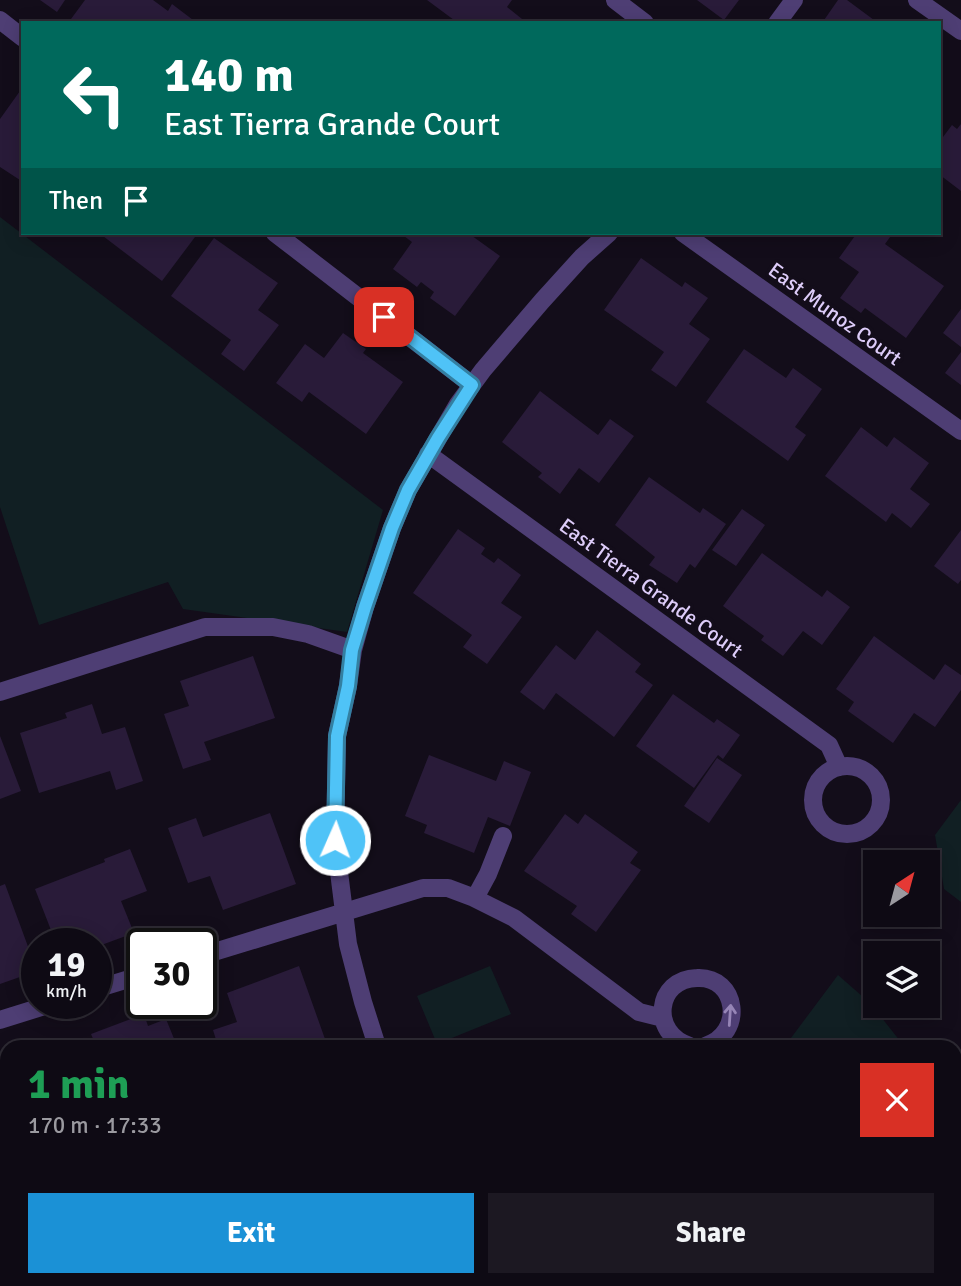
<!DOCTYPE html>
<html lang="en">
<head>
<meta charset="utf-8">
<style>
	:root { --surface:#0e0a14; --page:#1c1822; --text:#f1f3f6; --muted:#9b9aa0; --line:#2e2b34; --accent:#1b91d6 }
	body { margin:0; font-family:Signika,sans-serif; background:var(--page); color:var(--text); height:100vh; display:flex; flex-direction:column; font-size:26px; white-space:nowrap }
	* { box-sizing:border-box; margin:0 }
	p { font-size:23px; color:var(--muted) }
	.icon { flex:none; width:38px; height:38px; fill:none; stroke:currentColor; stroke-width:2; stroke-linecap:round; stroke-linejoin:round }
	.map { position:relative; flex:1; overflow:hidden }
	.panel { position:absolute; left:0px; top:1040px; width:962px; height:247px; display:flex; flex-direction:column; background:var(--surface); border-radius:21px 21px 0 0; box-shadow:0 4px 18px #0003,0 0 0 2px var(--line) }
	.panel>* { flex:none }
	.guide { position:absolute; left:21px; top:21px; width:920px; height:214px; border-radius:0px; box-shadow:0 4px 18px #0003,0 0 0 2px var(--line); background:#00695c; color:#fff; overflow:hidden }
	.needle { width:46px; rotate:36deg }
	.tools { position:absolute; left:863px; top:850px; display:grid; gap:14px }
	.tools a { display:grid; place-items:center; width:77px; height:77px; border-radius:0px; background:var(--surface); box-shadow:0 4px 18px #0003,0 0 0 2px var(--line); font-size:35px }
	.speed { position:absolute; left:21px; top:928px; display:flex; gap:14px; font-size:35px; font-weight:700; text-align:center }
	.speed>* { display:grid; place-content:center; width:91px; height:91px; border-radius:50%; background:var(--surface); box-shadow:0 4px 18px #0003,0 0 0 2px var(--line); line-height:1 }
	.speed small { font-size:18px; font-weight:400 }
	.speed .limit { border:4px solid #111; border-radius:10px; background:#fff; color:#111 }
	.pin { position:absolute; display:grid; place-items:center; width:60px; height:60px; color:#fff; margin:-30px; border-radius:14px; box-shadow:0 4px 10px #0006 }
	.me { position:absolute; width:77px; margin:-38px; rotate:2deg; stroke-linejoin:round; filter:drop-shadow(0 0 5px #0008) }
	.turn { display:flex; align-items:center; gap:24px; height:147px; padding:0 28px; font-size:32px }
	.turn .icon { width:91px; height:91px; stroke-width:2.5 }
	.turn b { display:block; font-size:49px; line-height:60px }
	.then { display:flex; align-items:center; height:66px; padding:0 28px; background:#0003; gap:14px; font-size:26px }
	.round { display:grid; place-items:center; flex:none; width:74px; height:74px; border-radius:0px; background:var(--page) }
	.headline { display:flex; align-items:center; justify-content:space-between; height:119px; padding:0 28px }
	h1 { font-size:42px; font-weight:700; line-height:52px; color:#1e9e55 }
	.primary-button { display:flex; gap:14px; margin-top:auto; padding:14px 28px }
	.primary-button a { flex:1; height:80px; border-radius:0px; background:var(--accent); color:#fff; font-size:28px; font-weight:700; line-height:80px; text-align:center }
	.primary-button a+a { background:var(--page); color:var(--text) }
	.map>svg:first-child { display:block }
	.green { fill:#111f23 }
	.building { fill:#291b39 }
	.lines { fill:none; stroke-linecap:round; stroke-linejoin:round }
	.minor { stroke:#4e3e74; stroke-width:18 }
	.oneway { stroke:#9685b6 }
	.route-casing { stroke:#337fa1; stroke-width:18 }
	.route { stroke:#4fc3f7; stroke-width:12 }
	.labels { text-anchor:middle; stroke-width:7; stroke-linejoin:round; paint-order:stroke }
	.street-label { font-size:21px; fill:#ddccf9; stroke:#130d1a }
</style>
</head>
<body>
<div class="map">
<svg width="961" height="1286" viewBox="0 0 961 1286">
	<rect width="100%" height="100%" fill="#130d1a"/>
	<path class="green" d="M0 217 383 510 347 632 183 609 168 582 39 625 0 507Z
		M961 800V902L944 889 935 835Z
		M490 966 511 1014 437 1044 417 996Z
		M838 975 870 1003 904 1046H785Z"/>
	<path class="building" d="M40 0H65L57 12Z
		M85 0H153L168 11 172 4 197 23H75L71 19Z
		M427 0H512L507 7 527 23H458Z
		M697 0H739L724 20Z
		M838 0H847L878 23H822Z
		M20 91 23 94V182L0 167V119Z
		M961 124V191L940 175V141L952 125 957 129Z
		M99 233H198L162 281Z
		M400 233H468L500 256 455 316 430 298 434 292 421 282 417 287 393 269 412 242Z
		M857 233H893L885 244 944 286 906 338 865 308 861 313 840 298 859 272 839 258Z
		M214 238 278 283 258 310 279 325 244 371 221 354 231 340 171 296Z
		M641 258 682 287 685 282 708 298 689 324 710 339 676 387 651 370 664 352 604 310Z
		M961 309V347L943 333Z
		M343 333 366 349 363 353 403 382 366 434 309 392 302 402 276 383 305 344 324 358Z
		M744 349 786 378 793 368 822 389 795 427 806 435 788 461 706 402Z
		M961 352V385L945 373Z
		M540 391 598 435 610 419 634 436 599 483 579 468 560 494 538 477 542 473 502 442Z
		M861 427 887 447 894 437 929 463 910 489 930 504 911 528 892 513 886 522 825 476Z
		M649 477 700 513 703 508 726 524 695 568 690 564 677 583 649 565 655 557 615 525Z
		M742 509 765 525 736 566 712 550Z
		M458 529 485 548 481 554 494 563 498 558 521 575 501 603 522 617 487 664 463 647 472 635 413 593Z
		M961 530V580L958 584 934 566Z
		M762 553 822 597 827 590 850 607 822 645 803 631 783 656 761 640 764 636 723 606Z
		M597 630 641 664 635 672 653 685 614 737 556 693 544 710 520 692 556 645 575 660Z
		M874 636 934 680 945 664 961 675V690L935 727 914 713 893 743 848 711 854 702 836 689Z
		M253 656 275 718 204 742 211 760 183 769 164 714 189 706 180 681Z
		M673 694 714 723 717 719 740 735 723 759 718 755 694 788 636 746Z
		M92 704 102 734 125 727 143 781 116 790 110 771 39 793 20 733 67 718 65 713Z
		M0 736 21 791 0 799Z
		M429 755 496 781 504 761 531 772 510 826 488 817 474 853 424 833 427 825 405 816Z
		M717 758 742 775 709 823 684 806Z
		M270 813 296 884 223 910 210 876 188 883 168 828 196 818 203 837Z
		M565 814 578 824 585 814 638 852 630 863 641 870 596 932 571 914 577 906 524 871Z
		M130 849 147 891 121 901 134 933 96 947V943H78L77 941 56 943 35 889 105 862 104 859Z
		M5 884 37 971 0 984V886Z
		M299 966 325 1039 302 1046H218L213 1030 237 1022 227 993Z
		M144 1014 148 1026 166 1019 177 1046H96L91 1034Z
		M7 1058V1138L2 1140 7 1153 0 1156V1061Z
		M7 1206V1250L0 1233V1208Z
		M42 1279H76V1280L59 1286H45Z
		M356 1279H425L427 1286H345L344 1283Z"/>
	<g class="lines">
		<path class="minor" d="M615 0 645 23
			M917 0 961 31
			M0 20 23 38
			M777 23 794 0
			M275 233 472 385
			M683 233 961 431
			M428 454 829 745 839 767
			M0 692 205 627H273L308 634 353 650
			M813 800a34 34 0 1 1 68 0a34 34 0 1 1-68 0Z
			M475 898 488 874 503 836
			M201 956 423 888H448L472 897 514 918 639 1012 663 1018
			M96 989 142 975
			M0 1020 54 1003
			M377 1046 363 1002 348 944 335 840 337 736 348 686 353 650 365 607 392 528 408 490 458 404 483 370 542 301 582 257 609 233
			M690 1046C650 1034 655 979 697 978 738 976 745 1034 705 1046
			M475 1279 478 1286
			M191 1286 212 1279"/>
	</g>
	<defs><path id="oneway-shaft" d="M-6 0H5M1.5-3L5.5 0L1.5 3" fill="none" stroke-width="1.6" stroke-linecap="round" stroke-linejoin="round" transform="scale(1.75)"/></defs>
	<use class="oneway" href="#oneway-shaft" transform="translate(730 1015) rotate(-86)"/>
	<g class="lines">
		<defs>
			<path id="route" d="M335 840 337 736 348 686 352 650 365 607 392 528 408 490 438 438 472 385 384 317"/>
		</defs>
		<use href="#route" class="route-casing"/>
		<use href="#route" class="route"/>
	</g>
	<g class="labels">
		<g class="street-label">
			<text transform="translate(835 314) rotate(36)" y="7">East Munoz Court</text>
			<text transform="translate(651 588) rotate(36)" y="7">East Tierra Grande Court</text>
		</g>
	</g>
</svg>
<div class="tools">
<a><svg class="needle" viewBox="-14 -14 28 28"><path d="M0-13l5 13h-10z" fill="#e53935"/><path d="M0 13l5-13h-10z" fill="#9b9aa0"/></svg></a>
<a><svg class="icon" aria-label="layers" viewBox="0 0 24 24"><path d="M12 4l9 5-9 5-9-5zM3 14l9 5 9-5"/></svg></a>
</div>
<div class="speed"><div>19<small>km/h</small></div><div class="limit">30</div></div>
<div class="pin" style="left:384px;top:317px;background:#d93025"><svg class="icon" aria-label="arrive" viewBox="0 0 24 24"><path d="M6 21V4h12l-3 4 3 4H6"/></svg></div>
<svg class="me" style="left:335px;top:840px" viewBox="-20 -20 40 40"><circle r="17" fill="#4fc3f7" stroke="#fff" stroke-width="3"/><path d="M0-11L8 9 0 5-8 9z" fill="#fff"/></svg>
<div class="guide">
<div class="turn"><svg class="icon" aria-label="left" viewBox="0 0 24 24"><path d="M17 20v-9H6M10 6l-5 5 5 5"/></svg><div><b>140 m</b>East Tierra Grande Court</div></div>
<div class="then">Then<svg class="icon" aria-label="arrive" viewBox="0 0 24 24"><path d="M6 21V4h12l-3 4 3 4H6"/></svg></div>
</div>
<section class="panel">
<div class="headline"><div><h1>1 min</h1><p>170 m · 17:33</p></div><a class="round" style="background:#d93025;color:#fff"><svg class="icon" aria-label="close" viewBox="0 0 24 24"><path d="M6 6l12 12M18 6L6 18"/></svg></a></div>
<div class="primary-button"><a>Exit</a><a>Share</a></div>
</section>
</div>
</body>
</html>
